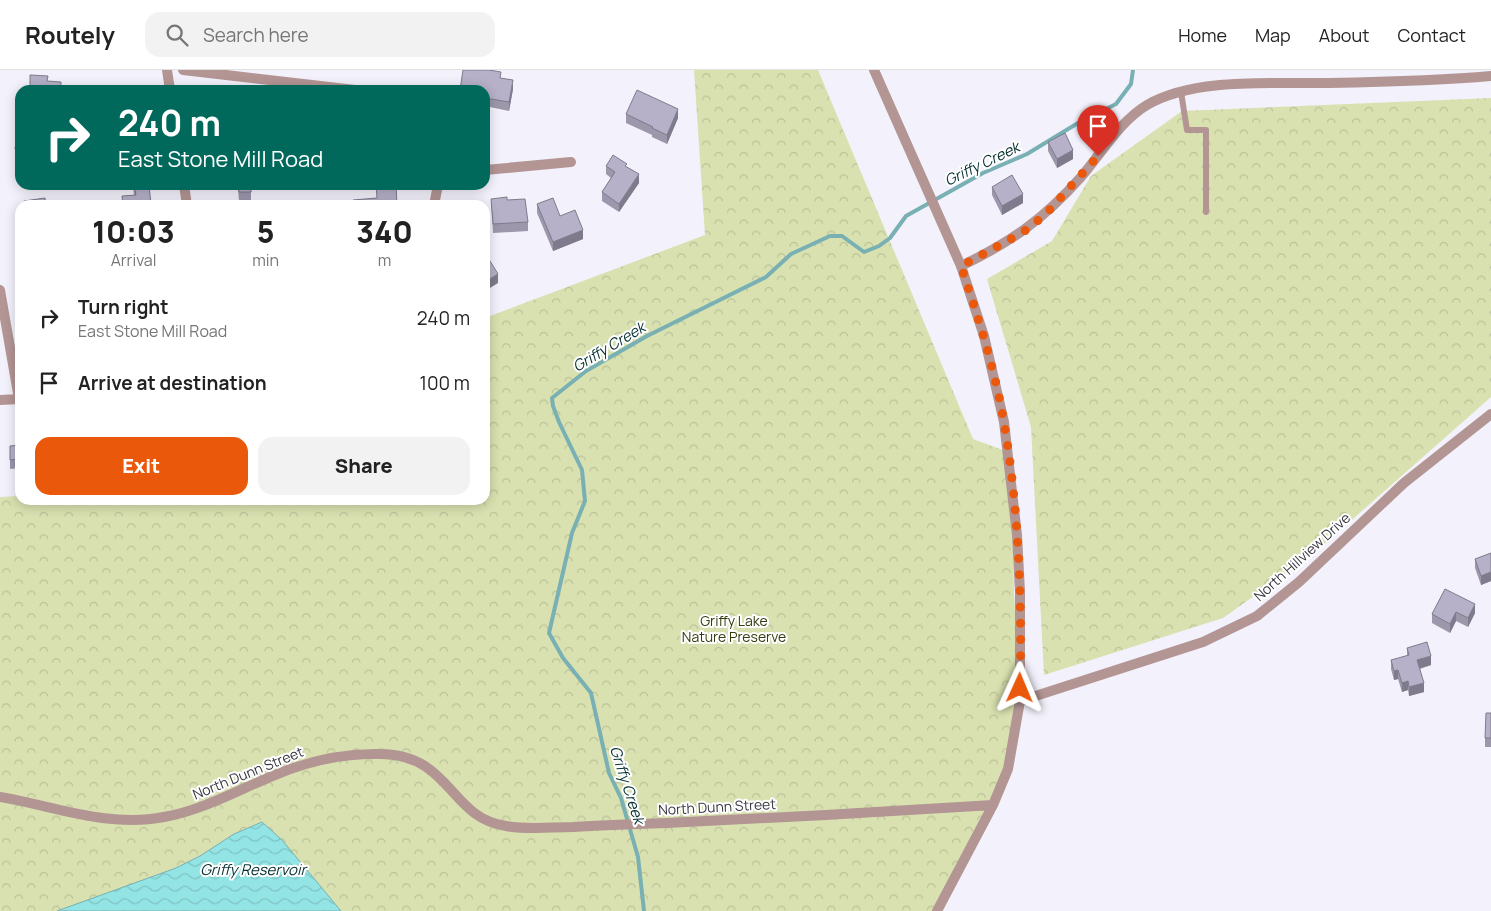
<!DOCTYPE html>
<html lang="en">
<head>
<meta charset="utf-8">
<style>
	:root { --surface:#fff; --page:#f2f2f2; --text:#222; --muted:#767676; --line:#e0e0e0; --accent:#ea580c }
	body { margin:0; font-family:Manrope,sans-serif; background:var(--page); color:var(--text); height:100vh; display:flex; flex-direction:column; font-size:19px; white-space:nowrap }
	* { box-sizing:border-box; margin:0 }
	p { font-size:16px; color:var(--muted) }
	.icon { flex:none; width:28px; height:28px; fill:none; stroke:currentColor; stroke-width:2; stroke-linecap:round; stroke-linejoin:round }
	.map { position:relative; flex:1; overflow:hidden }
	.drawer { position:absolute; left:15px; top:130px; width:475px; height:305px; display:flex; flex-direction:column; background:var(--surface); border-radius:15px; box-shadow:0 2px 12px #0003 }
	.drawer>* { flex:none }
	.guide { position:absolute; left:15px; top:15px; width:475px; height:105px; border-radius:15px; box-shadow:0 2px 12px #0003; background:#00695c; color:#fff; overflow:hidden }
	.pin { position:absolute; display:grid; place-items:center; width:42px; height:42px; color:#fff; margin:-51px -21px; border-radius:50% 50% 50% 0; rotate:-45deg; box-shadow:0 0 5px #0007 }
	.pin .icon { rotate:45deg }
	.me { position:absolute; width:55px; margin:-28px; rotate:1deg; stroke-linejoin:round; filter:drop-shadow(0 0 4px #0008) }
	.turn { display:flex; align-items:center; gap:18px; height:105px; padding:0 20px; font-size:22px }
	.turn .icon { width:65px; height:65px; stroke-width:2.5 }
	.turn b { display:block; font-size:35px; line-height:42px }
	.eta { display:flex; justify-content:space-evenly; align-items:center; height:85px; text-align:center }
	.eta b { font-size:30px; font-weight:800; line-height:35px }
	.primary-button { display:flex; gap:10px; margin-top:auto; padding:10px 20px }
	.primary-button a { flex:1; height:58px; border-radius:15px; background:var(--accent); color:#fff; font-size:20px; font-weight:800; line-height:58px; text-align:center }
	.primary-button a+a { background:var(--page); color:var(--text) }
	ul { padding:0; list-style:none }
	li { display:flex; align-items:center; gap:15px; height:65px; padding:0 20px }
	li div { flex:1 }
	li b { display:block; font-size:19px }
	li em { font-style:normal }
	header { display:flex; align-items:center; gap:30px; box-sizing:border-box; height:70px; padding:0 25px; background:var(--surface); border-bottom:1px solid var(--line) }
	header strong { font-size:24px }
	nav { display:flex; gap:28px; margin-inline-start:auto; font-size:18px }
	.search { width:350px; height:45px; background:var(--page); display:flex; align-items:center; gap:12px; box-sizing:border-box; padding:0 18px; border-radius:15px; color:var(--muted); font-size:19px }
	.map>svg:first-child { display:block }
	.park { fill:url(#park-crowns) }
	.water { fill:url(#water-waves); stroke:#78b0b3 }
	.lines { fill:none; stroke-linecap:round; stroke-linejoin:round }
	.stream { stroke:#78b0b3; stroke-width:4 }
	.service { stroke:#b39594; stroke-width:6 }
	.minor { stroke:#b39594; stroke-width:10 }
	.tertiary { stroke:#b39594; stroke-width:10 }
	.wall { fill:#9d97ac }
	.shaded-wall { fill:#7f7b8c }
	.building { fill:#b6b0c8; stroke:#7f7b8c }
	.route { stroke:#ea580c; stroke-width:9; stroke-dasharray:0 16.2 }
	.labels { text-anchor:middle; stroke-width:4; stroke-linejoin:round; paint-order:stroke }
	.street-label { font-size:14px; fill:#393741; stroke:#fff }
	.park-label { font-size:14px; fill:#383d10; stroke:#fff }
	.water-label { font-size:15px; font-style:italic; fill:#073131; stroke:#fff }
</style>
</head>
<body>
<header>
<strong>Routely</strong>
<div class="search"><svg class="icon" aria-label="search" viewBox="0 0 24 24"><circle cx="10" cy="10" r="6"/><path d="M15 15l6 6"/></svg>Search here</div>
<nav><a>Home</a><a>Map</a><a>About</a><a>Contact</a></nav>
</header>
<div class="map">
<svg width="1491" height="841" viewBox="0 0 1491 841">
	<defs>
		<pattern id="park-crowns" width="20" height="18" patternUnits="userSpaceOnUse" patternTransform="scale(1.25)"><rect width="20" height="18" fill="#d9e1b0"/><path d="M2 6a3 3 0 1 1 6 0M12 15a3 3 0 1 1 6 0" fill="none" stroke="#bbc299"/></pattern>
		<pattern id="water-waves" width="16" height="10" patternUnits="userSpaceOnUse" patternTransform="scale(1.25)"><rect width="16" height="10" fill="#93e4e4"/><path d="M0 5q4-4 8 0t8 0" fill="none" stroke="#80c4c5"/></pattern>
	</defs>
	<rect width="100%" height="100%" fill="#f3f1fb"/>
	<path class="park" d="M694 0H818L973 369 1011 383 1014 523 1020 631 1008 699 938 841H0V427L20 426V430H485V248L705 165Z
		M1491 28V327L1312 485 1223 548 1044 605 1031 357 987 209 1052 171 1091 106 1182 41Z"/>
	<path class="water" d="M262 752 282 770 341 841H57L176 798 200 786 234 764Z"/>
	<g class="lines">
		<path class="stream" d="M644 841 638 787 621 728 609 703 591 623 563 588 549 563 572 463 585 431 582 400 559 352 553 336 552 328 586 301 647 266 766 207 791 184 830 166H842L864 182 879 176 890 168 906 146 983 103 1027 84 1078 53 1116 34 1131 14 1133 0"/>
		<path class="service" d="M1181 22 1187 60H1206V142"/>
		<path class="minor" d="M167 0 170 20
			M183 0 355 20
			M485 100 571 92
			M184 115 187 135
			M434 135 438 115
			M961 196C1011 172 1044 149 1081 107 1101 84 1120 51 1147 35 1195 7 1274 14 1329 13 1383 12 1437 11 1491 6
			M0 220 19 329
			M0 330 20 329
			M1020 631 1203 572 1257 546 1299 512 1404 413 1491 344"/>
		<path class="tertiary" d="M874 0 961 196 984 266 1004 352 1017 465 1020 522V631L1008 699 993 735 937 841
			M0 727C54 736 108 758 164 747 203 740 238 720 275 705 308 691 345 683 381 684 452 685 449 748 506 756 528 760 551 757 573 757 605 755 636 754 667 753 776 748 884 742 993 735"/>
	</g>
	<path class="wall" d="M501 8 513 19 509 41 485 36V20Z
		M626 44 678 48 667 74 652 67V65L626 53Z
		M20 63V115H19L15 86V77L18 76 17 64Z
		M1048 72 1073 89 1057 98 1048 81Z
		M606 96 627 97 639 113 619 142 602 131V122L611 108 606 104Z
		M133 115H149L151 135H122V126H134Z
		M229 115H251V131H239L238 119 229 120Z
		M992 117 1023 133 1002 145 992 125Z
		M491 129 507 130 528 152V161L493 163Z
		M537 134 560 146 583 169 553 181 537 143Z
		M20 375V398L10 399V376Z
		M1491 483V511L1481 515 1475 498V489Z
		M1445 519 1475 543 1468 557 1456 551 1450 563 1432 553V544Z
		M1407 578 1431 595 1420 599 1424 622 1409 626 1408 620 1402 622 1398 609 1394 610 1391 599V590L1407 586Z
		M1491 643V677H1485V668Z"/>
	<path class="shaded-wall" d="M513 10V19L509 41V32Z
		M678 39V48L667 74V65Z
		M1073 80V89L1057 98V89Z
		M639 104V113L619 142V134Z
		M1023 124V133L1002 145V136Z
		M583 160V169L553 181V172Z
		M498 204V213L485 221V212Z
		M1491 502V511L1481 515V506Z
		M1475 534V543L1468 557V548Z
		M1456 542V551L1450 563V554Z
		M1431 586V595L1417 599V590Z
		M1398 600V609L1394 610V601Z
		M1408 611V620L1402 622V613Z
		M1424 613V622L1409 626V617Z"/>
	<path class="building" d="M463 0H489L501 2 500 8 513 10 509 32 485 28V20H460Z
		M30 5 48 6 47 11 61 12V20H30Z
		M637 20 678 39 667 65 652 58 653 57 626 44Z
		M20 63V106H19L15 77 19 76 17 64Z
		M1065 63 1073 80 1057 89 1048 72Z
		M613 85 627 94 625 96 639 104 619 134 602 122 615 102 606 96Z
		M1012 105 1023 124 1002 136 992 117Z
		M134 115H149L151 135H123L122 126 136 125Z
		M238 115H251V122H239Z
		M376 115H396L397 135H353V130L377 128Z
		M507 127V130L525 129 528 152 493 154 491 129Z
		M45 128 46 135H25L24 131Z
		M553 128 560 146 575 140 583 160 553 172 537 134Z
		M485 183 498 204 485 212Z
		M20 375V389L10 390V376Z
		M1491 483V502L1481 506 1475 489Z
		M1445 519 1475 534 1468 548 1456 542 1450 554 1432 544Z
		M1427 572 1431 586 1417 590 1424 613 1409 617 1408 611 1402 613 1398 600 1394 601 1391 590 1409 585 1407 578Z
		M1486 643H1491V668H1485Z"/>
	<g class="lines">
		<path class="route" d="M1020 618C1022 530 1019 440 1004 353 995 299 978 247 961 196L1022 163 1045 145 1098 86"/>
	</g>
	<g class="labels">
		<g class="street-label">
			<text transform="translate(1302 487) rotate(-42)" y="5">North Hillview Drive</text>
			<text transform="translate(248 703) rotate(-22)" y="5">North Dunn Street</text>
			<text transform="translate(717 737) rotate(-3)" y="5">North Dunn Street</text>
		</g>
		<g class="park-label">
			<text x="734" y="556">Griffy Lake<tspan x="734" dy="16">Nature Preserve</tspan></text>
		</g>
		<g class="water-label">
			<text transform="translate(982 94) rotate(-26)" y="5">Griffy Creek</text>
			<text transform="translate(609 277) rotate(-31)" y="5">Griffy Creek</text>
			<text transform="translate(627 715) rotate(72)" y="5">Griffy Creek</text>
			<text x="253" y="805">Griffy Reservoir</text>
		</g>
	</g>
</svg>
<div class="pin" style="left:1098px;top:86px;background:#d93025"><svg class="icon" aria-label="arrive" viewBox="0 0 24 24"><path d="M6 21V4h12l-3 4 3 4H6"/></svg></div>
<svg class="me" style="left:1020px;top:618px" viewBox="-20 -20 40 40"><path d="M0-17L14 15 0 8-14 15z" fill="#ea580c" stroke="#fff" stroke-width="4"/></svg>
<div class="guide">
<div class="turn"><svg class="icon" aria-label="right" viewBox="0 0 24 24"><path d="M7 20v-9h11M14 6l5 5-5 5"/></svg><div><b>240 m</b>East Stone Mill Road</div></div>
</div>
<section class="drawer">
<div class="eta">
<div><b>10:03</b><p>Arrival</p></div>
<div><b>5</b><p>min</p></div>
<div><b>340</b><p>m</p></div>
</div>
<ul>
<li><svg class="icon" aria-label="right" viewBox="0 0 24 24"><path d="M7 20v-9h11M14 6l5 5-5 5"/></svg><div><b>Turn right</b><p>East Stone Mill Road</p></div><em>240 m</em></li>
<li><svg class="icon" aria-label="arrive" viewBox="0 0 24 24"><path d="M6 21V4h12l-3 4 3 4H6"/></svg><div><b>Arrive at destination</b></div><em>100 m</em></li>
</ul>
<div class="primary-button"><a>Exit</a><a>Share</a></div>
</section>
</div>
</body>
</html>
